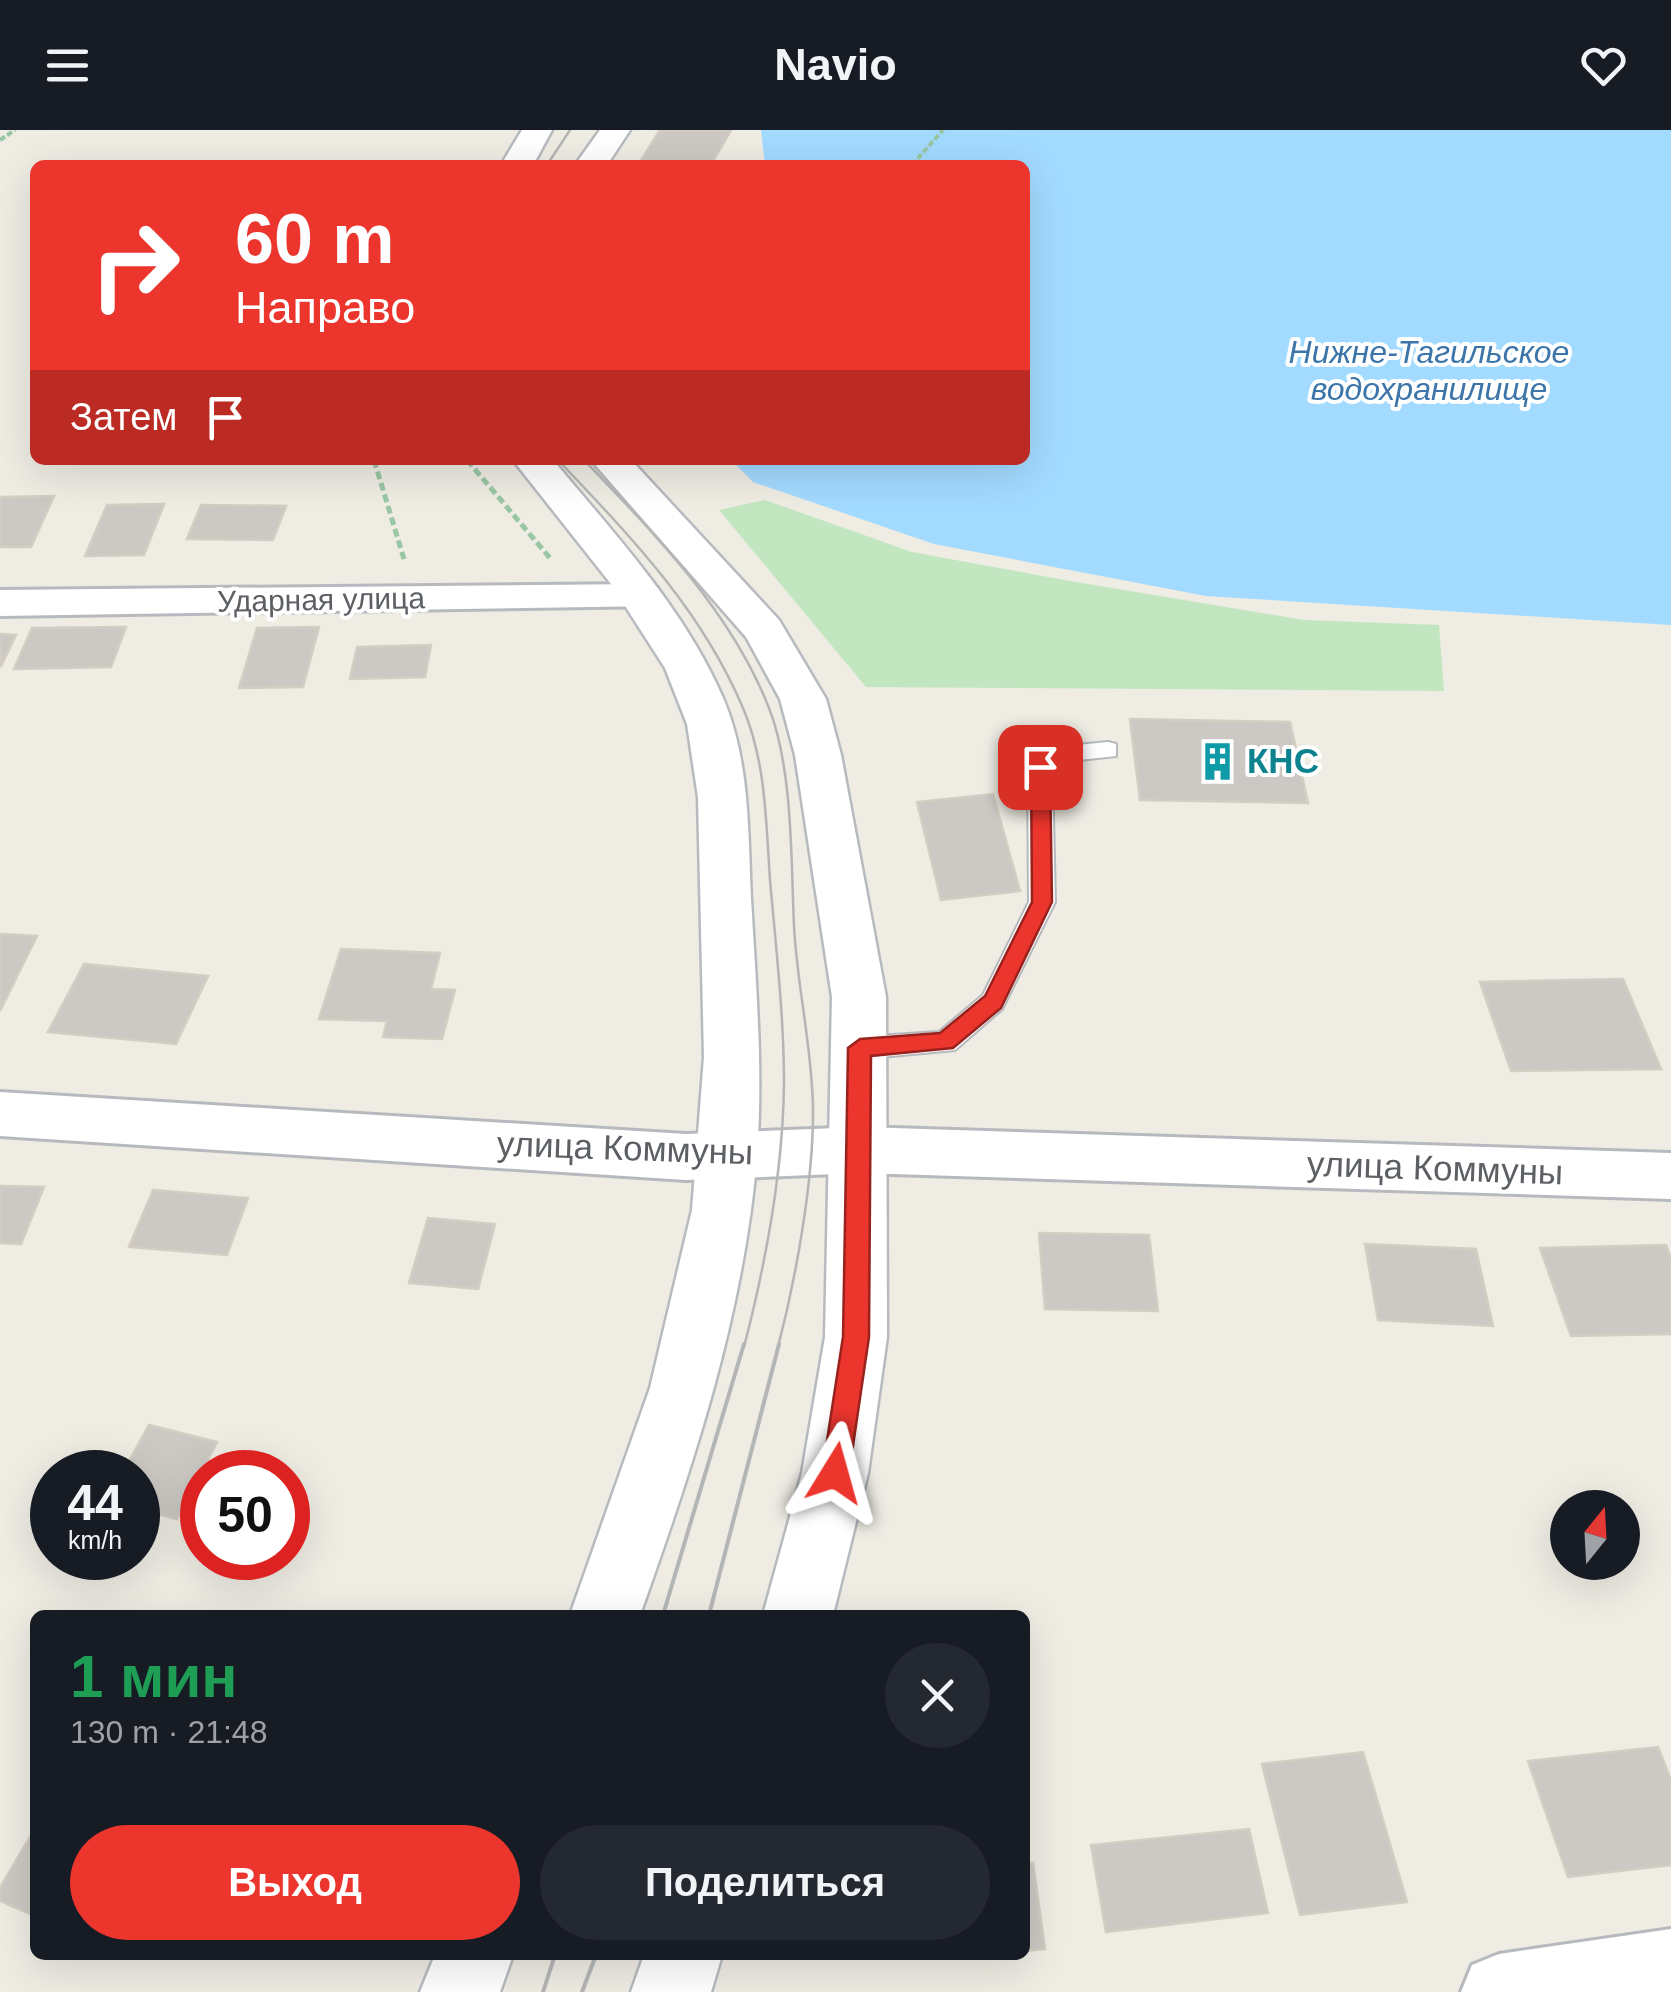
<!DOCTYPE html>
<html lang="ru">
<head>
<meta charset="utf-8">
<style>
	:root { --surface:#171b24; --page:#242831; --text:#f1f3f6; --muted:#9ea1a6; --accent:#eb352d }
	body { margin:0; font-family:Arial,sans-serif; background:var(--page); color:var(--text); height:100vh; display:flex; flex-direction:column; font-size:38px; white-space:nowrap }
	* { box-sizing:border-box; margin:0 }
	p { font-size:32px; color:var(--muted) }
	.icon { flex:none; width:55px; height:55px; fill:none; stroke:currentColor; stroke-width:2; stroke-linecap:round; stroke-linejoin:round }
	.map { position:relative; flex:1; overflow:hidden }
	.drawer { position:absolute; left:30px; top:1480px; width:1000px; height:350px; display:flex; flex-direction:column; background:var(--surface); border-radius:15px; box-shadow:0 10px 40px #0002 }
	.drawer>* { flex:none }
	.hud { position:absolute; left:30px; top:30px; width:1000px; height:305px; border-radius:15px; box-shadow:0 10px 40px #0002; background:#eb352d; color:#fff; overflow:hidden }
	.needle { width:65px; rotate:18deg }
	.controls { position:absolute; left:1550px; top:1360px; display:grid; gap:20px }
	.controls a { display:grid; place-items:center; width:90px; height:90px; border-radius:50%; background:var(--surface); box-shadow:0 10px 40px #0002; font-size:50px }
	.speed { position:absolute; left:30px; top:1320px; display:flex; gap:20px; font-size:50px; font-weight:700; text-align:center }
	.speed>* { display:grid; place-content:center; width:130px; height:130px; border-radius:50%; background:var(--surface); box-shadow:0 10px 40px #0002; line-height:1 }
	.speed small { font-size:25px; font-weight:400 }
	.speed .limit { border:15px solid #d22; background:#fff; color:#111 }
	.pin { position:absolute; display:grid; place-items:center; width:85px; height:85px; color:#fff; margin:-42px; border-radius:20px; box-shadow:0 5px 15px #0006 }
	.me { position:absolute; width:110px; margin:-55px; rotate:8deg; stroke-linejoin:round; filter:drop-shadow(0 0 8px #0008) }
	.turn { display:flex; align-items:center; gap:35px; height:210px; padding:0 40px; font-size:45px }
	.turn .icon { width:130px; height:130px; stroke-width:2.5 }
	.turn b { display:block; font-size:70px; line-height:85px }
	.then { display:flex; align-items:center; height:95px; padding:0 40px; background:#0003; gap:20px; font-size:38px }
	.round { display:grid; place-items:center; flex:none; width:105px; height:105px; border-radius:52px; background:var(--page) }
	.overview { display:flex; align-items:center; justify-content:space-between; height:170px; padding:0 40px }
	h1 { font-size:60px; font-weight:700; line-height:75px; color:#1e9e55 }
	.cta { display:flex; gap:20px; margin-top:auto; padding:20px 40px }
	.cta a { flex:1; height:115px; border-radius:60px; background:var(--accent); color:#fff; font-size:40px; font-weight:700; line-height:115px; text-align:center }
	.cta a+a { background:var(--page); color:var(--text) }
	header { display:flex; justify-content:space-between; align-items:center; height:130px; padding:0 40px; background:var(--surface); font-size:45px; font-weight:700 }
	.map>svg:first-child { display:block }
	.green { fill:#c1e6c0 }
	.water { fill:#a3daff }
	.building { fill:#ccc8c3; stroke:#d3cdc2; stroke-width:2.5 }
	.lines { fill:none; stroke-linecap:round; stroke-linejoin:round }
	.service-casing { stroke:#b6babe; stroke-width:4 }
	.minor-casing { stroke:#b6babe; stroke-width:6 }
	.secondary-casing { stroke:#b7bbc0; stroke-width:5 }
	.path-far1 { stroke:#99c7a4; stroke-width:4; stroke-dasharray:6 2.5; stroke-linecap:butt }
	.path { stroke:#99c7a4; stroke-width:5; stroke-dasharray:8 4; stroke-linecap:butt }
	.service { fill:#fff; fill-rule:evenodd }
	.minor { fill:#fff; fill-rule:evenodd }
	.secondary { fill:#fff; fill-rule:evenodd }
	.tram-far1 { stroke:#b4b5b5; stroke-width:2.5 }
	.tram { stroke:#b4b5b5; stroke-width:4 }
	.route { fill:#eb352d; stroke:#99221d; stroke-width:2.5 }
	.labels { text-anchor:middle; stroke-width:8; stroke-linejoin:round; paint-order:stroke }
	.far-street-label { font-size:30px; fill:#5c6064; stroke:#fff }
	.far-water-label { font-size:32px; font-style:italic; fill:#3c75a9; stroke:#fff }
	.culture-label { font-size:35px; font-weight:bold; fill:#0d838f; stroke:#fff; text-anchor:start }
	.street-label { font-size:35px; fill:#5c6064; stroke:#fff }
</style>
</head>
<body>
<header><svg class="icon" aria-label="menu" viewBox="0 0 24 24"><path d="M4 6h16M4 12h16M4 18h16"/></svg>Navio<svg class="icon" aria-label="heart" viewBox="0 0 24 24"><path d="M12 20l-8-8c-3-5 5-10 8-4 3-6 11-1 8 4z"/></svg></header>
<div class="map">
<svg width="1671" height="1862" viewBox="0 0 1671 1862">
	<rect width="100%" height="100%" fill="#eeece3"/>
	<path class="green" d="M765 370 912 422 1070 451 1304 490 1439 495 1444 561 866 557 719 380Z"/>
	<path class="water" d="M761 0H1671V495L1206 466 934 414 753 352 731 330H1025V35H765Z"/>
	<path class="building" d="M660 0H731L711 35H638Z
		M54 366 31 417H0V367Z
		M164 374 144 425 85 426 107 375Z
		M201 375 286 376 273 410 187 409Z
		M126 497 111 537 14 539 32 498Z
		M319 497 303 557 239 558 257 498Z
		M0 504 16 505 1 536H0Z
		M431 515 425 547 350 549 357 517Z
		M1130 589 1290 592 1308 673 1140 670Z
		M993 664 1020 761 941 770 917 672Z
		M0 804 37 806 0 881Z
		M341 819 440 823 431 859 455 860 442 909 383 907 387 891 319 889Z
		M84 834 208 846 176 914 48 902Z
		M1623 849 1661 939 1511 941 1480 852Z
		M0 1056 44 1057 21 1114 0 1113Z
		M153 1060 248 1068 227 1125 129 1117Z
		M428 1088 495 1094 478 1159 409 1153Z
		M1039 1103 1149 1105 1158 1181 1045 1179Z
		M1365 1114 1476 1119 1493 1196 1378 1190Z
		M1666 1115 1671 1128V1204L1571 1206 1540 1118Z
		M149 1295 217 1312 177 1389 138 1379V1342H123Z
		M1658 1617 1671 1650V1735L1568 1747 1528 1631Z
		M1363 1622 1407 1772 1300 1785 1262 1634Z
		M35 1698V1786L0 1771V1758Z
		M1249 1699 1268 1783 1106 1802 1091 1715Z
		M1033 1733 1045 1819 1025 1821V1734Z"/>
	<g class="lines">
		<defs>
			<path id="service" d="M1108 612 1116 614V626L1070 631 1052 641 1055 772 1002 879 955 920 860 929 850 926 846 918 850 910 860 907 939 902 983 865 1029 772 1028 637 1057 617Z"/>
			<path id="minor" d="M643 454 657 458 663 467 657 476 0 486V460Z
				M0 962 686 1004 861 997 1671 1023V1069L861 1043 686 1050 0 1006Z
				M1671 1799V1862H1461L1472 1835 1499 1824Z"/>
			<path id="secondary" d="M522 0H552L533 35H501Z
				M600 0H630L607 35H575Z
				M513 330H553C615 405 684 478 723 568 750 631 748 702 751 769 756 854 763 940 757 1025 744 1184 693 1336 640 1485H570L650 1258 692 1080 704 927 698 667 687 594 665 538 611 454Z
				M591 330H631L779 490 826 569 841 625 886 867 887 1207 868 1343 833 1485H763L802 1343 825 1207 832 867 795 625 780 569 746 507Z
				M435 1825H513L500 1862H420Z
				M644 1825H722L711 1862H631Z"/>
		</defs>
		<use href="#service" class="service-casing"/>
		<use href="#minor" class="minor-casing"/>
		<use href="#secondary" class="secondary-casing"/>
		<path class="path-far1" d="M0 10 15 0
			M766 33 780 35
			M912 35 943 0"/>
		<path class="path" d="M374 330 404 429
			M467 330 550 428"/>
		<use href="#service" class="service"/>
		<use href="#minor" class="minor"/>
		<use href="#secondary" class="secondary"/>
		<path class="tram-far1" d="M547 35 570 0
			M558 330C631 407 701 479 743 578 766 632 766 692 770 750 776 818 784 886 784 954 783 1043 766 1132 744 1217
			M584 330C654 403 731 481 769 578 793 639 791 731 794 796 797 856 812 917 813 977 814 1048 796 1148 778 1217"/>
		<path class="tram" d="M663 1485 744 1214
			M709 1485 779 1214
			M543 1862 555 1825
			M582 1862 596 1825"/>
	</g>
	<path class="route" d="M1040 631 1050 637 1052 772 1001 878 953 918 871 926 869 1207 849 1343 845 1353 835 1356 826 1353 822 1343 843 1207 848 918 860 909 940 903 985 866 1032 772 1031 637Z"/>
	<defs>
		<symbol id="building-bare" viewBox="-9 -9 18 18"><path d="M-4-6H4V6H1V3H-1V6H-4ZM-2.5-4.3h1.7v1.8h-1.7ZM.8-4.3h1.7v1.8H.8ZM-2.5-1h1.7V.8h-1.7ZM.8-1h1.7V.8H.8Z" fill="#0f9aa8" stroke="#fff" stroke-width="2.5" paint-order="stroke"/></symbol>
	</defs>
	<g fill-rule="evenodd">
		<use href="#building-bare" x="1190" y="604" width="55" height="55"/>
	</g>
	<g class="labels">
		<g class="far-street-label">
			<text transform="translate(321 470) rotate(-1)" y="10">Ударная улица</text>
		</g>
		<g class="far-water-label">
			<text x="1429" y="233">Нижне-Тагильское<tspan x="1429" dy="37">водохранилище</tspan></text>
		</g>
		<g class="culture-label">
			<text x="1247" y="643">КНС</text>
		</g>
		<g class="street-label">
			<text transform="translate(625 1018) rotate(2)" y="12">улица Коммуны</text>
			<text transform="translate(1435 1038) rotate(2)" y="12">улица Коммуны</text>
		</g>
	</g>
</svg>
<div class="controls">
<a><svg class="needle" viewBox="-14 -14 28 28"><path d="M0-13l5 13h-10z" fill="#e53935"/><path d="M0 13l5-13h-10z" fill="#9ea1a6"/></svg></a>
</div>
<div class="speed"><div>44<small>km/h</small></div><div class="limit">50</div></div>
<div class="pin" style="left:1040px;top:637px;background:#d93025"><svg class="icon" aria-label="arrive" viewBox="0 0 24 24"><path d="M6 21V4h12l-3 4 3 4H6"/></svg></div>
<svg class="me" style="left:835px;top:1343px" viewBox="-20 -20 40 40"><path d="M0-17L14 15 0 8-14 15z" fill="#eb352d" stroke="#fff" stroke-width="4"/></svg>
<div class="hud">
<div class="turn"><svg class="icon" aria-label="right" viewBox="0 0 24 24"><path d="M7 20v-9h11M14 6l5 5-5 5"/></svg><div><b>60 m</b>Направо</div></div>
<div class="then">Затем<svg class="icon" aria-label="arrive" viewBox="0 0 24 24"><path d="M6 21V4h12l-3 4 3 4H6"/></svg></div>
</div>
<section class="drawer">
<div class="overview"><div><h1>1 мин</h1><p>130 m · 21:48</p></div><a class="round"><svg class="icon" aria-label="close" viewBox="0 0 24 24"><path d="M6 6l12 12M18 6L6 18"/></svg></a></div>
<div class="cta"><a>Выход</a><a>Поделиться</a></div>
</section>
</div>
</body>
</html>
